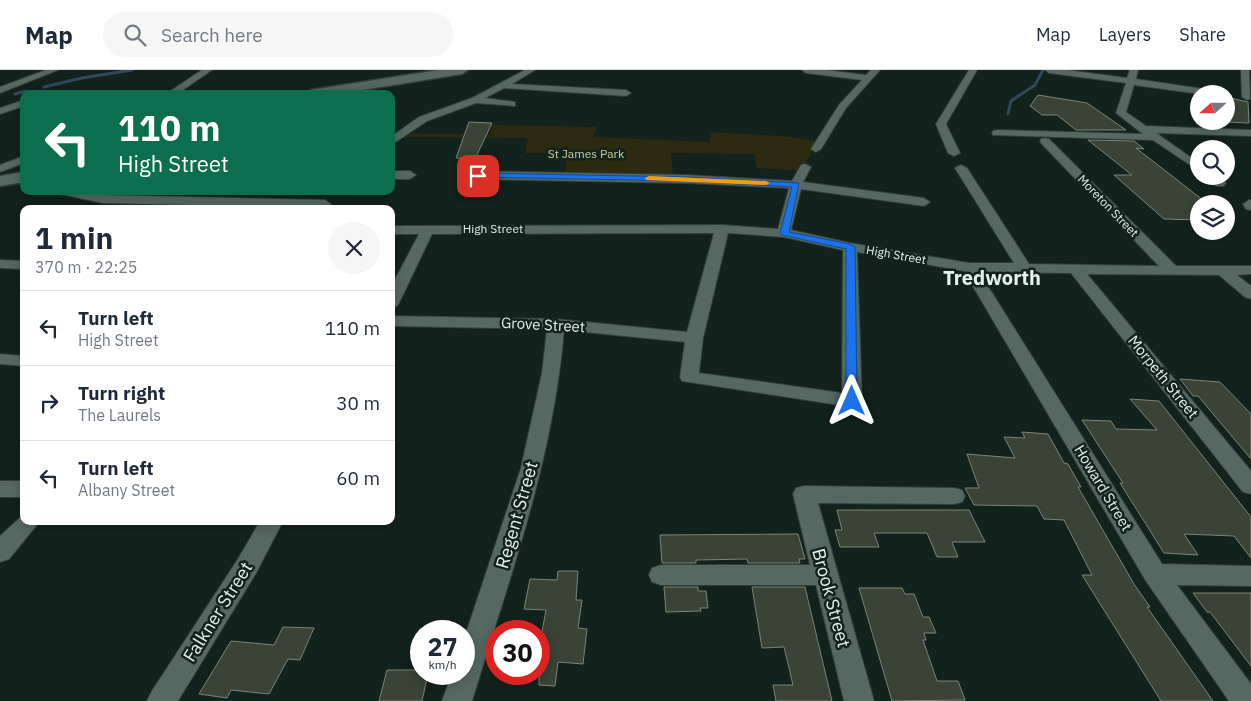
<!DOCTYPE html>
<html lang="en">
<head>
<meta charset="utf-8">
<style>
	:root { --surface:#fff; --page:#f6f6f7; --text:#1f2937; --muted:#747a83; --line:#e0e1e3 }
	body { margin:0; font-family:"IBM Plex Sans",sans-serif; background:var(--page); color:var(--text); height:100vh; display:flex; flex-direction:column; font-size:19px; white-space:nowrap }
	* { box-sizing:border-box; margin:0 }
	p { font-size:16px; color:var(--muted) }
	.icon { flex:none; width:28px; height:28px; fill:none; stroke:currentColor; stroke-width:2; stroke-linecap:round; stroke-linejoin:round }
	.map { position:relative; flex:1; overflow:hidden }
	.side { position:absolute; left:20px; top:135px; width:375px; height:320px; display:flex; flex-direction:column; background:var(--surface); border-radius:10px; box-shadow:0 2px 12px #0003 }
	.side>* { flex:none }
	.banner { position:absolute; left:20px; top:20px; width:375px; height:105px; border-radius:10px; box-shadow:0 2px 12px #0003; background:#0b6e4f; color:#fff; overflow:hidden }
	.needle { width:32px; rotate:249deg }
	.controls { position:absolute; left:1190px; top:15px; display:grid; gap:10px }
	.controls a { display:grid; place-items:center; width:45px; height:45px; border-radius:50%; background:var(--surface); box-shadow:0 2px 12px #0003; font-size:25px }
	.speed { position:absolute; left:410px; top:550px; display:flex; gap:10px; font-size:25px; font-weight:700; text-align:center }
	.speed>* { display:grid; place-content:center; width:65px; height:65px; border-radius:50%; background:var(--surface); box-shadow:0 2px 12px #0003; line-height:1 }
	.speed small { font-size:12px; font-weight:400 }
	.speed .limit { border:8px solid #d22; background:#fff; color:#111 }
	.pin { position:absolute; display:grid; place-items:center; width:42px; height:42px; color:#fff; margin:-21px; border-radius:10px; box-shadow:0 2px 8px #0006 }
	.me { position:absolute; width:55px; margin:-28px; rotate:0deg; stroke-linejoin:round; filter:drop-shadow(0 0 4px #0008) }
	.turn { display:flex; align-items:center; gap:18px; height:105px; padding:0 15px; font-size:22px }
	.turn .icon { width:65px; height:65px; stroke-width:2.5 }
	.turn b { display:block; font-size:35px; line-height:42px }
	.round { display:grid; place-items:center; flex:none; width:52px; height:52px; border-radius:26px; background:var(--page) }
	.headline { display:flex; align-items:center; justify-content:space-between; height:85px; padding:0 15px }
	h1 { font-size:30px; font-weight:700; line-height:38px }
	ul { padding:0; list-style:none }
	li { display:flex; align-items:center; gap:15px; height:75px; padding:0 15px; border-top:1px solid var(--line) }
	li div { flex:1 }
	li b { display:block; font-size:19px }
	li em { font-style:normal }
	header { display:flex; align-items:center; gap:30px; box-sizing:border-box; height:70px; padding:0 25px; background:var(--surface); border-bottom:1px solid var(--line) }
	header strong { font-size:24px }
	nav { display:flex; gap:28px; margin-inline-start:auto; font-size:18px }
	.search { width:350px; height:45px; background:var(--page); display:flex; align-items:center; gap:12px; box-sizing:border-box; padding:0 18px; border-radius:28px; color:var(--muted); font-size:19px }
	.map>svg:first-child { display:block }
	.green { fill:#2c2a0f }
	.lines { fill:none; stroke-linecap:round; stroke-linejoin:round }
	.stream { stroke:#30495b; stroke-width:3 }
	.building { fill:#394336; stroke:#7a8577 }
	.street-casing { stroke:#333e3a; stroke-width:2 }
	.secondary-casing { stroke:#333e3a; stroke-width:3 }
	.street { fill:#566862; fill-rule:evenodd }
	.secondary { fill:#566862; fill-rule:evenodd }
	.route { fill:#1a73e8; stroke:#114b97 }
	.slow { fill:#f59e0b }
	.labels { text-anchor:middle; stroke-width:5; stroke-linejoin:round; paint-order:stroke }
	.far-park-label { font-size:12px; fill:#d2cf97; stroke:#12221d }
	.far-street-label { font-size:12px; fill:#e6f0ed; stroke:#12221d }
	.street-label { font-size:15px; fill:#e6f0ed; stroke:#12221d }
	.near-street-label { font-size:18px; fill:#e6f0ed; stroke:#12221d }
	.district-label { font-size:20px; font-weight:bold; fill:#e6f0ed; stroke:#12221d }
</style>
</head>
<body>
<header>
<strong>Map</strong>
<div class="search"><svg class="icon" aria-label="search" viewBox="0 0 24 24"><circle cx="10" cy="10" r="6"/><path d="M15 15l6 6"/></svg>Search here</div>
<nav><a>Map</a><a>Layers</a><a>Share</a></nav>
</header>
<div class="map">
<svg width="1251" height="631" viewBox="0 0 1251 631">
	<rect width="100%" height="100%" fill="#12221d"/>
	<path class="green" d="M494 55 597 57 593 67 710 72 711 62 781 66 818 71 801 101 757 98 754 84 671 83 673 104 565 102 568 83H525L528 68 404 67 407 64H497L489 63Z"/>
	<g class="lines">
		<path class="stream" d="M44 17 82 8 132 0
			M15 24 26 21
			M1008 44 1011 31 1035 15 1043 0"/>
	</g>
	<path class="building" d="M1038 25 1087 33 1126 60H1076L1057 45H1042L1030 36Z
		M1226 27 1248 32 1249 53 1226 52Z
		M469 52 492 53 475 89 456 88Z
		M1088 70 1134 71 1144 79 1136 78 1208 134H1199V150L1164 149 1114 105H1132Z
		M1180 309 1220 312 1251 344V389L1198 326H1193Z
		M1130 329 1159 331 1251 447V488L1234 466 1184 464 1198 485 1164 483 1120 413H1123L1082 350 1111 351 1116 359 1157 360Z
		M1022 362 1048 364 1064 393 1068 394 1081 417H1078L1134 514 1150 537H1147L1213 631H1161L1082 505H1092L1064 450 1044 449 1037 436 974 435 965 418H979L967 384 1015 388 1004 367 1025 368Z
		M837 440H969L985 472H952L958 487H937L927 463H874L879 477H840L835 460H842Z
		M798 464 805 489H799L800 493H748L747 489 696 490V493H662L660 465Z
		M558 501H578L576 530H582L578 558 587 559 583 594 558 592 555 616 539 615V578L546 540 524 539 530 509 557 510Z
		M664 517H698V521H706L708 538H700L701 541 666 542Z
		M752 517H805L832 631H776L773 615H793L784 577 762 578Z
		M859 518H902L905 524H914L923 547H929L936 563H924L926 570H923L937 611H958L965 630 892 631Z
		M1193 523H1251V596L1210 542H1207Z
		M283 557 314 558 300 590 288 589 269 624 231 620 227 628 199 624 231 571 274 575Z
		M387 600H421V604H428L422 631H379Z"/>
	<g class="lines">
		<defs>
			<path id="street" d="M46 0H58L0 23V17Z
				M202 0H212L177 24H166Z
				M525 0H535L512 14 626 20 631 23 626 26 504 18 485 28 515 32V36L476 33 427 51 391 75V67L419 47 472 28Z
				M802 0H826L866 5 871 0H880L846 38 821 79 816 82 811 79 839 35 862 10 806 3Z
				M969 0H977L946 54 960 83 954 86 948 83 936 54Z
				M1045 0H1067L1127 8 1130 0H1138L1136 9 1224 22 1225 24H1200L1134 15 1126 42 1146 56 1251 60V66L1156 63 1199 93V101L1153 70 993 65 992 63 993 61 997 60 1143 64 1116 43 1126 13 1049 3Z
				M1241 0H1249L1250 29 1247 30 1242 27Z
				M24 30V36L0 44V38Z
				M1045 68 1049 69 1176 196H1251V204L1237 205 1251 216V229L1245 227 1219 205 1087 204 1251 401V424L1243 422 1071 203 979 202 1162 494 1251 496V516L1177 515 1251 614V631H1229L1146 511 964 201 857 182 862 331 859 335 852 337 682 311 680 307 685 272 564 260C553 391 510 506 472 631H442L452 604H464V569L521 398 542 303 547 259 391 256V246L556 249 687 262 714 163 432 164 399 233 397 236 391 238V217L419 164H391V156L722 155 778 159 789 118 687 113 464 109 458 105 464 101 687 105 792 111 801 95 805 94 811 97 803 112 924 128 930 132 924 136 801 119 791 160 850 173 969 193H1014L955 98 961 95 967 98 1029 194 1159 196 1041 73 1040 71 1041 69ZM728 163 784 167 843 180 842 323 699 303 703 268Z
				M24 86V93L0 102V95Z
				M391 101H410L416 105 410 109H391Z
				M1204 106H1218L1226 113 1224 116H1216Z
				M59 121H84L102 125 325 130 331 134 325 138 102 133 61 124Z
				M1249 130H1251V140L1246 139 1243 134Z
				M0 190 24 191V199L0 198Z
				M0 284 24 286V296L0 294Z
				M0 411H24V427H0Z
				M804 416 954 418 962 420 965 426 962 432 954 434 818 433 874 631H844L816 515H661L652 512 649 505 652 498 661 495H810L793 424 796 418Z
				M24 444V451H40L9 489 0 492V466Z
				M260 451H283L256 503 178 631H147L152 621 238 489Z"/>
			<path id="secondary" d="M439 0H468L462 4 337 24H305L311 20Z
				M24 102V112L0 116V106Z"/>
		</defs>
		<use href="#street" class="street-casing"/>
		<use href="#secondary" class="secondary-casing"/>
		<use href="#street" class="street"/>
		<use href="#secondary" class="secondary"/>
	</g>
	<path class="route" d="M478 103 687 107 799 113 789 162 850 174 855 177 857 331 852 335 846 331V179L782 165 780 163 792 117 687 111 476 107 475 106Z"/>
	<path class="slow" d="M649 106 766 111 770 113 766 115 646 110 645 108Z"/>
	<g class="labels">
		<g class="far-park-label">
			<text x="586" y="88">St James Park</text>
		</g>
		<g class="far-street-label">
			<text transform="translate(1108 136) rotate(46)" y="4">Moreton Street</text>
			<text x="493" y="163">High Street</text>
			<text transform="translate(896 185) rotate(10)" y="4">High Street</text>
		</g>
		<g class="street-label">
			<text transform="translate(543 255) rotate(3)" y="5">Grove Street</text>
			<text transform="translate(1163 307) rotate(51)" y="5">Morpeth Street</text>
			<text transform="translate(1103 418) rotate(59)" y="5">Howard Street</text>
		</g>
		<g class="near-street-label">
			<text transform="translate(517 445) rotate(-74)" y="6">Regent Street</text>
			<text transform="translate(831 528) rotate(75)" y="6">Brook Street</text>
			<text transform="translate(218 542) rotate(-58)" y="6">Falkner Street</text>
		</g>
		<g class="district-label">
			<text x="992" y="215">Tredworth</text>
		</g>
	</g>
</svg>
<div class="controls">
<a><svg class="needle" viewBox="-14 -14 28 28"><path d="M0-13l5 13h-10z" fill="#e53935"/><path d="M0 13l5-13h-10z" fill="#747a83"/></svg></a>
<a><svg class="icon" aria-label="search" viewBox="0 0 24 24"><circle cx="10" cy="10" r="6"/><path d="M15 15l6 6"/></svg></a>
<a><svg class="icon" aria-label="layers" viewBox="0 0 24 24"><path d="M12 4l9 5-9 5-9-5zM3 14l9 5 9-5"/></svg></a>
</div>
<div class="speed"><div>27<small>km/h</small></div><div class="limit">30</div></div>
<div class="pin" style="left:478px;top:106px;background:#d93025"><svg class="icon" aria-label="arrive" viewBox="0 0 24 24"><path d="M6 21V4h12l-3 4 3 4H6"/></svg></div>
<svg class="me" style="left:852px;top:331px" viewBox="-20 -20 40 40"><path d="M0-17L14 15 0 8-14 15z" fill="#1a73e8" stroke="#fff" stroke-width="4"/></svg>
<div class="banner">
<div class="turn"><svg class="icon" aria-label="left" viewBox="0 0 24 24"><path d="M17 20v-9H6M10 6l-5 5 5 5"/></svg><div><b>110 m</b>High Street</div></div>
</div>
<section class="side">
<div class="headline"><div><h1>1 min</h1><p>370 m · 22:25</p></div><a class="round"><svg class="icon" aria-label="close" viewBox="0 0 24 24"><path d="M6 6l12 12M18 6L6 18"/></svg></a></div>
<ul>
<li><svg class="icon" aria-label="left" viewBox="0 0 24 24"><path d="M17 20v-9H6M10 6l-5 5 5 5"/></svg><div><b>Turn left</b><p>High Street</p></div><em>110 m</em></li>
<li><svg class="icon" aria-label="right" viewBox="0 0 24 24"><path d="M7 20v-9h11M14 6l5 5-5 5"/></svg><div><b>Turn right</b><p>The Laurels</p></div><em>30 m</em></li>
<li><svg class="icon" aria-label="left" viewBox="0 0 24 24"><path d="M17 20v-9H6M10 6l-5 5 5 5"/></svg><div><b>Turn left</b><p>Albany Street</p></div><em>60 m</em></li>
</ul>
</section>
</div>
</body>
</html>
